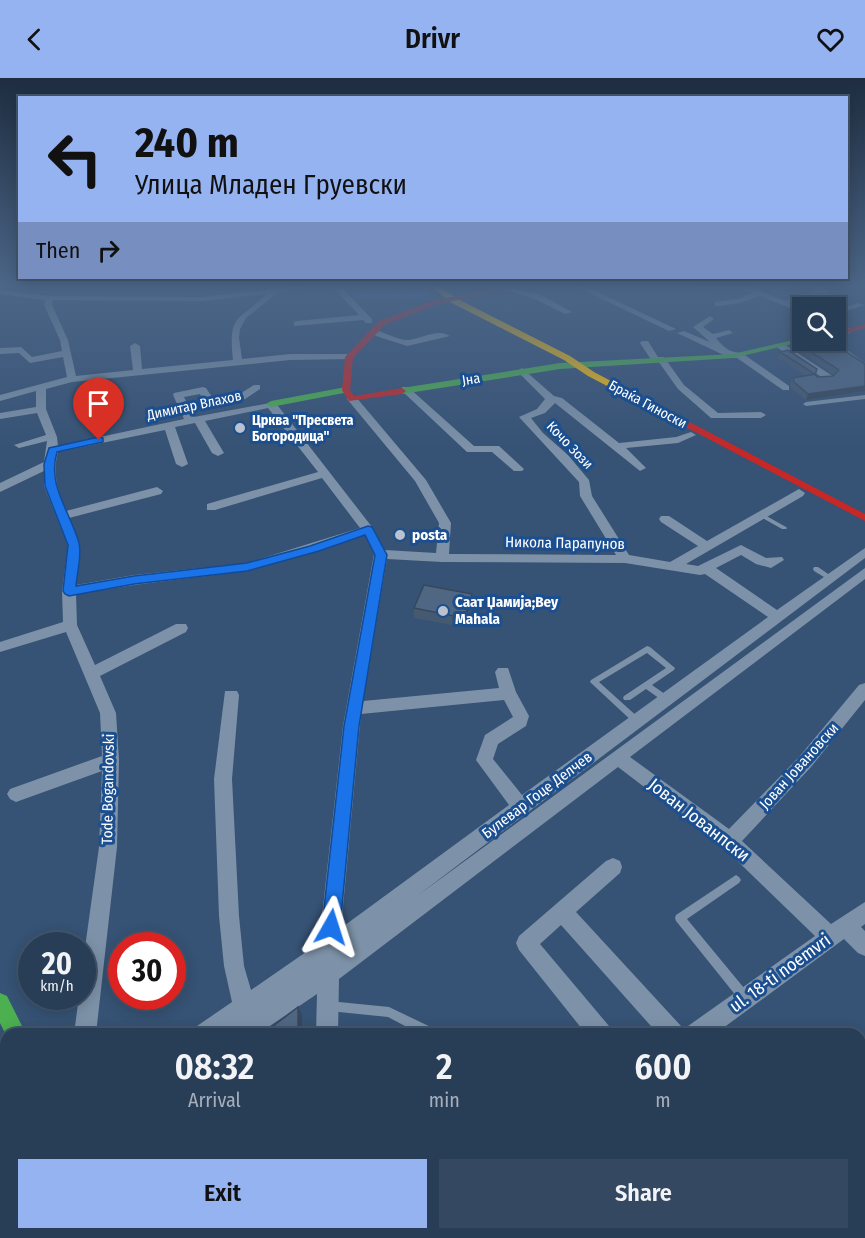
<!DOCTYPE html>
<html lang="en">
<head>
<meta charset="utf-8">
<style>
	:root { --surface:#283e57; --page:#344961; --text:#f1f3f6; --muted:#a5aeba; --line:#44576d; --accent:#95b2f1 }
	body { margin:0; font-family:"Fira Sans Condensed",sans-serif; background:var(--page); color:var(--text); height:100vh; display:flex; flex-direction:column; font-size:22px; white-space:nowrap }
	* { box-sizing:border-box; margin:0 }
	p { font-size:20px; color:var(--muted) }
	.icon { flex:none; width:33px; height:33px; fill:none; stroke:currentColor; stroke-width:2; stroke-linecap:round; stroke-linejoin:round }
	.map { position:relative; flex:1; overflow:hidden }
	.side { position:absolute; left:0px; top:950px; width:866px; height:212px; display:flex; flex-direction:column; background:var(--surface); border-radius:18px 18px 0 0; box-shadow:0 3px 15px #0003,0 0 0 2px var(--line) }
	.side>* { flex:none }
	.top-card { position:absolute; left:18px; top:18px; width:830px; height:183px; border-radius:0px; box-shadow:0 3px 15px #0003,0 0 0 2px var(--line); background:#95b2f1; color:#111; overflow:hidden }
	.controls { position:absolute; left:792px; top:219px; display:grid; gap:12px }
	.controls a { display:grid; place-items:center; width:54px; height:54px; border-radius:0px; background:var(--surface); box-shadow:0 3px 15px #0003,0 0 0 2px var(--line); font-size:30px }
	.speed { position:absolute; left:18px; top:854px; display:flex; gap:12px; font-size:30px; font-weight:700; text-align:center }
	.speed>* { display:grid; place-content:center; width:78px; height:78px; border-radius:50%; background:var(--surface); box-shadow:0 3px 15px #0003,0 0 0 2px var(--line); line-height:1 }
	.speed small { font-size:15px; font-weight:400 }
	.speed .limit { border:9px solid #d22; background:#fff; color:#111 }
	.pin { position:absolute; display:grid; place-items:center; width:51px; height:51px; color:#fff; margin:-62px -26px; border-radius:50% 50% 50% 0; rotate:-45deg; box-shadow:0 0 6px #0007 }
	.pin .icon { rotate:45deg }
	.me { position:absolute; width:66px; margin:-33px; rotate:6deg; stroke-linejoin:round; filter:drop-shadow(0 0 4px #0008) }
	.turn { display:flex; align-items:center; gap:21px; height:126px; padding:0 18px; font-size:27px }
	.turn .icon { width:78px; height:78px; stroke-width:2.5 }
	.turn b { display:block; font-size:42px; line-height:51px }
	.then { display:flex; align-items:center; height:57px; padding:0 18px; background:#0003; gap:12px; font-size:22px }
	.eta { display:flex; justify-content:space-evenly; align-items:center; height:102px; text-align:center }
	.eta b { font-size:36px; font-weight:600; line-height:42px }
	.primary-button { display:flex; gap:12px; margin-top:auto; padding:12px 18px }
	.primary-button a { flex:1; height:69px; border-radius:0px; background:var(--accent); color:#111; font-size:24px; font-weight:600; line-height:69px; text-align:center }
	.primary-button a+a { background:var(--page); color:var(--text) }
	header { display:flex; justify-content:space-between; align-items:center; height:78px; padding:0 18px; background:var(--accent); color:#111; font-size:27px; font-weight:600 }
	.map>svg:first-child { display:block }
	.green { fill:#265fa1 }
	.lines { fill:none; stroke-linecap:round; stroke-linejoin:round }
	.path { stroke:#7d92a8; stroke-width:1.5; stroke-dasharray:1.5 3; stroke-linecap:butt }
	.lane { fill:#7d92a8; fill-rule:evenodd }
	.street { fill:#7d92a8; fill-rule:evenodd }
	.fast { fill:#4caf50; fill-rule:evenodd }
	.slow { fill:#ffc107; fill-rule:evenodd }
	.jam { fill:#c62828; fill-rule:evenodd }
	.wall { fill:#455971 }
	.shaded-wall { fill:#38485c }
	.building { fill:#506783; stroke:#38485c; stroke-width:1.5 }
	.route { fill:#1a73e8; stroke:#114b97; stroke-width:1.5 }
	.poi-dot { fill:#b9c2ce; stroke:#1b4f8f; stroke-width:2 }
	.labels { text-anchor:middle; stroke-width:6; stroke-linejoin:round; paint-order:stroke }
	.far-street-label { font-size:14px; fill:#fff; stroke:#1b4f8f }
	.far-poi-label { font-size:14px; font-weight:bold; fill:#fff; stroke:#1b4f8f; text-anchor:start }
	.poi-label { font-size:15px; font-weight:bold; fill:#fff; stroke:#1b4f8f; text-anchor:start }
	.street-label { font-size:15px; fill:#fff; stroke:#1b4f8f }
	.near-street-label { font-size:18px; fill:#fff; stroke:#1b4f8f }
</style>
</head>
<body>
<header><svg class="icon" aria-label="back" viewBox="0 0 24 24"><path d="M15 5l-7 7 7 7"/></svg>Drivr<svg class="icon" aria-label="heart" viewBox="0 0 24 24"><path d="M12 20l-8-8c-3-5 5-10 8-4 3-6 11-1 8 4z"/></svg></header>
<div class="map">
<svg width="865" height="1160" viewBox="0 0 865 1160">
	<rect width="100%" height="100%" fill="#365274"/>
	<path class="green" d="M392 208H425L430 215 428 222H359L353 216Z"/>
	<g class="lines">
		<path class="path" d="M358 218 427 217"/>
		<path class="lane" d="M865 317V321L806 328 803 326 806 324Z
			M761 435 786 449 787 450 786 451H782L759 438V436Z
			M814 489H818L834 500 831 502H829L814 493 813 491Z
			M647 568 650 569 675 590 674 592 652 607 669 619 670 621 669 623H663L646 611 630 622H624L623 620 624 618 666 590 647 575 599 604 640 641 641 643 640 645 637 646 634 645 590 604 591 602Z
			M736 797 739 799 741 802 739 805 687 841 749 916 750 920 749 924 745 925 741 924 676 843 675 840 676 837Z
			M329 923 389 929 437 952 438 956H420L388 939 329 933 325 932 324 928 325 924Z"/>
		<path class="street" d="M294 208H315L277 215 246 240 240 251 239 260 242 281 290 276H349L354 279 352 281 290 282 72 304 46 311V331L57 359 58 368 184 341 173 317 174 315 203 309 206 310 214 322 238 317 254 307H260V311L245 321 211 329 207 328 200 316 184 319 194 339 275 324 372 449 385 472 436 475 439 445 415 403 347 321 352 318 356 319 426 402 451 445 449 476 616 477 580 418 579 404 519 339 537 331 545 321 517 293 522 290 554 318 562 320 619 365 676 359 691 354 696 357 678 365 626 370 646 390 640 393 555 325 545 335 531 340 543 355 568 377 589 402 592 418 629 477 670 484 698 468 661 444 659 441 661 438H669L707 463 799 411 805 415 803 418 686 486 698 488 741 467 766 480 782 479 784 482 771 490 756 486 741 477 716 490 777 532 865 470V480L417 818 865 490V501L630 679 729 751 799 679 859 607 865 605V622L811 689 742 763 831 846 865 824V846L861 849 865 853V878L858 875 844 861 715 956H685L688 948 815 858 723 769 618 689 339 901 338 956H316L317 916 258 956H227L228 953 225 956H194L197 948 232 924 224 888 219 838 214 701 225 613H237L239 617 232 701 239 838 244 888 251 912 319 865 343 648 374 476 365 457 247 493 134 507 76 516 77 547 95 587 176 546H186L188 550 186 554 100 598 116 635 119 682 117 769 96 956H74L79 918H82V891L99 769 102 693 16 724 10 721 7 716 10 711 102 678 100 635 66 554 0 574V564L63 544 62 513 68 467 44 408V393L0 414V405L44 384 47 363 19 370 14 367 46 357 37 335 0 341V335L36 329V313L0 323V317L67 299 63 279 30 285 19 275 0 276V270L21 269 32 279 62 273 60 262 44 227 45 222 0 216V212L49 218 203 219ZM267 216C238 244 228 235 233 282L142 291 140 268 135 265 130 268 133 292 76 298 68 262 52 227 53 222 203 223ZM268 330 318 394 207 426V432H215L322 400 360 450 247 485 134 497 76 507 80 467 69 440 161 416 163 413 157 409 66 433C58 413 52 396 58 374L165 352 176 386 182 389 188 386 175 349 195 345 212 375 218 378 224 375 205 343ZM387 481 442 484 625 485 700 497 705 496 768 539 522 717 493 681 498 666 526 648 529 638 516 614 508 590H498L495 594 499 610 363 623ZM504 622 513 639 485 657 476 682 509 727 341 850 361 636Z
			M332 208H340L372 241V245H366L363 242 294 248V244L297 243 359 237Z
			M503 208 541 217 572 234 565 236 535 221 503 211Z
			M575 208H585L676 251 669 253Z
			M696 208H747L785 223 815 212 813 208H821L823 211 842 220 838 222 820 216 793 225 803 230 802 235 760 218 740 225 718 228H715V224L738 221 752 215 742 211 700 210Z
			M858 225 865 227 836 236V232Z
			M710 238 714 241 703 249 713 256 729 252 733 255 716 260C725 271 729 274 742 275L789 308V312H783L737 280H730L677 255 684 253 710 264 693 249Z
			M836 244 851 251 852 253 848 256 836 250Z
			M373 251C384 254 399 263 409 262 423 260 438 250 450 258L407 268 370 256 369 254Z
			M822 262H833L865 285V292Z
			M642 263H648L658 279H664L684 307 718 335 761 334 766 337 761 340H711L678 311 658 283H652L640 265Z
			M778 266H784L834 299 829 302 815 303V299L820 298 778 270Z
			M402 309H408L474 368H499L524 391 522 393H514L492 374H467L402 313Z
			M613 780 620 783 622 789 620 795 576 834 681 948 684 956H658L561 847 540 866 609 948 612 956H586L519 872 516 865 519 858 606 783Z
			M865 993V1020L860 1022V996Z
			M6 1085V1133L0 1136V1087Z
			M309 1155H335V1160H309Z
			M372 1155H403L401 1160H370Z
			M638 1155H666L668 1160H640Z"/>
		<path class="fast" d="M802 260V262H809L733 280 560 291 402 316 398 313 402 310 560 285 733 276Z
			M346 309 349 310V314L271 329 266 326 271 323Z
			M0 915 7 918 26 956H6V957L0 945Z
			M93 1155H120L122 1160H95Z"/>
		<path class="slow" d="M431 208H438L456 220 570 278 594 294 684 342 676 344 588 298 564 282 450 224Z"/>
		<path class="jam" d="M505 208H517L436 227 385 247 353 280 350 312 354 318 402 310 406 313 402 316 349 323 342 312 345 279 379 243 431 223Z
			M865 246V250L836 258V254Z
			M676 340H682L865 436V443L676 344Z"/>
	</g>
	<path class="wall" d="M361 208H391L367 213Z
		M445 208H489L454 215Z
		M800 267 823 269 865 286 806 322 791 310 790 306 793 300 806 298 778 280 780 274 818 299 833 298 834 297 798 272Z
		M471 525 463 549 414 540V530Z"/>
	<path class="shaded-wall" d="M367 208H391L367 213Z
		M455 208H489L454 215Z
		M865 308V313L806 322 808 316Z
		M472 516 471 525 463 549 464 540Z
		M298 929 302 937V956H298Z
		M298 1155H302L303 1160H298Z"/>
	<path class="building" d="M816 264 823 269 836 267 865 286V308L808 316 794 304 793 300 815 296 780 274 788 272 817 291 815 297 818 299 833 298 839 292 800 267Z
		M424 507 472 516 464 540 414 530Z
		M298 929V956H263Z
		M168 1155H298V1160H170Z"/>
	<linearGradient id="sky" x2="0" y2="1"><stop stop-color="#1e2d40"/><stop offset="0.56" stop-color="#4c6688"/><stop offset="1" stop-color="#4c6688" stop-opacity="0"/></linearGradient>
	<rect width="865" height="370" fill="url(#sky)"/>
	<path class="route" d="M99 359 103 360V364L57 374C47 408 70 433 79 465 82 477 77 495 76 508L134 498 247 485 310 468 368 448 372 449 387 477 359 648 340 849 337 855 331 858 324 855 322 849 344 648 375 477 365 457 319 473 247 493 134 506 69 518 65 516 63 513 68 467 45 408 44 386 49 370Z"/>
	<g class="poi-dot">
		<circle cx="240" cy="350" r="6"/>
		<circle cx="400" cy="457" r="6"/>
		<circle cx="443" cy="533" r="6"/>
	</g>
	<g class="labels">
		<g class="far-street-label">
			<text transform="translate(471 301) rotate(-9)" y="5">Јна</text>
			<text transform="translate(648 326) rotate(28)" y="5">Браќа Гиноски</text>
			<text transform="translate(194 327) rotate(-12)" y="5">Димитар Влахов</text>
			<text transform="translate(570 367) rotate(46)" y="5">Кочо Зози</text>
		</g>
		<g class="far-poi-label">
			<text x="252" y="347">Црква "Пресвета<tspan x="252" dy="16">Богородица"</tspan></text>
		</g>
		<g class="poi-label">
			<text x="412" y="462">posta</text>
			<text x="455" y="529">Саат Џамија;Bey<tspan x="455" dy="17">Mahala</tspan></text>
		</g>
		<g class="street-label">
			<text transform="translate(565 465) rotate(1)" y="5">Никола Парапунов</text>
			<text transform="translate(799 688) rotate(-48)" y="5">Јован Јовановски</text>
			<text transform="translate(108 711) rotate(-89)" y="5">Tode Bogandovski</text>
			<text transform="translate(537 717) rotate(-37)" y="5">Булевар Гоце Делчев</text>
		</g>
		<g class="near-street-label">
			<text transform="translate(699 742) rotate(38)" y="6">Јован Јованпски</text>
			<text transform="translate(780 895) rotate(-36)" y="6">ul. 18-ti noemvri</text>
		</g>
	</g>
</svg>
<div class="controls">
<a><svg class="icon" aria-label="search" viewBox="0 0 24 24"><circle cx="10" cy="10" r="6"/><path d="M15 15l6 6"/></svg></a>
</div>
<div class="speed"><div>20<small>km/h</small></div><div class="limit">30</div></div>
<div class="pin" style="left:99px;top:362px;background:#d93025"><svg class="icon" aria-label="arrive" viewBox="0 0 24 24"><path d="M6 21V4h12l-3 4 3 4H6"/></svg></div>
<svg class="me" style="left:331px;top:849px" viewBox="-20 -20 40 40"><path d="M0-17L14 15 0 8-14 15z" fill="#1a73e8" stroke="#fff" stroke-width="4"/></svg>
<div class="top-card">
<div class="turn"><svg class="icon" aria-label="left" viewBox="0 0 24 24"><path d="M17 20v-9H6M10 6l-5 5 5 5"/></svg><div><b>240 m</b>Улица Младен Груевски</div></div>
<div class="then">Then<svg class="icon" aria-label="right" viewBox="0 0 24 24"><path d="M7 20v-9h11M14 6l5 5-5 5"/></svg></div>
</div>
<section class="side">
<div class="eta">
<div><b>08:32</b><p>Arrival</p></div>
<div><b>2</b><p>min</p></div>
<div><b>600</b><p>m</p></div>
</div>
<div class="primary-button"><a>Exit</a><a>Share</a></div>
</section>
</div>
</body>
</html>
